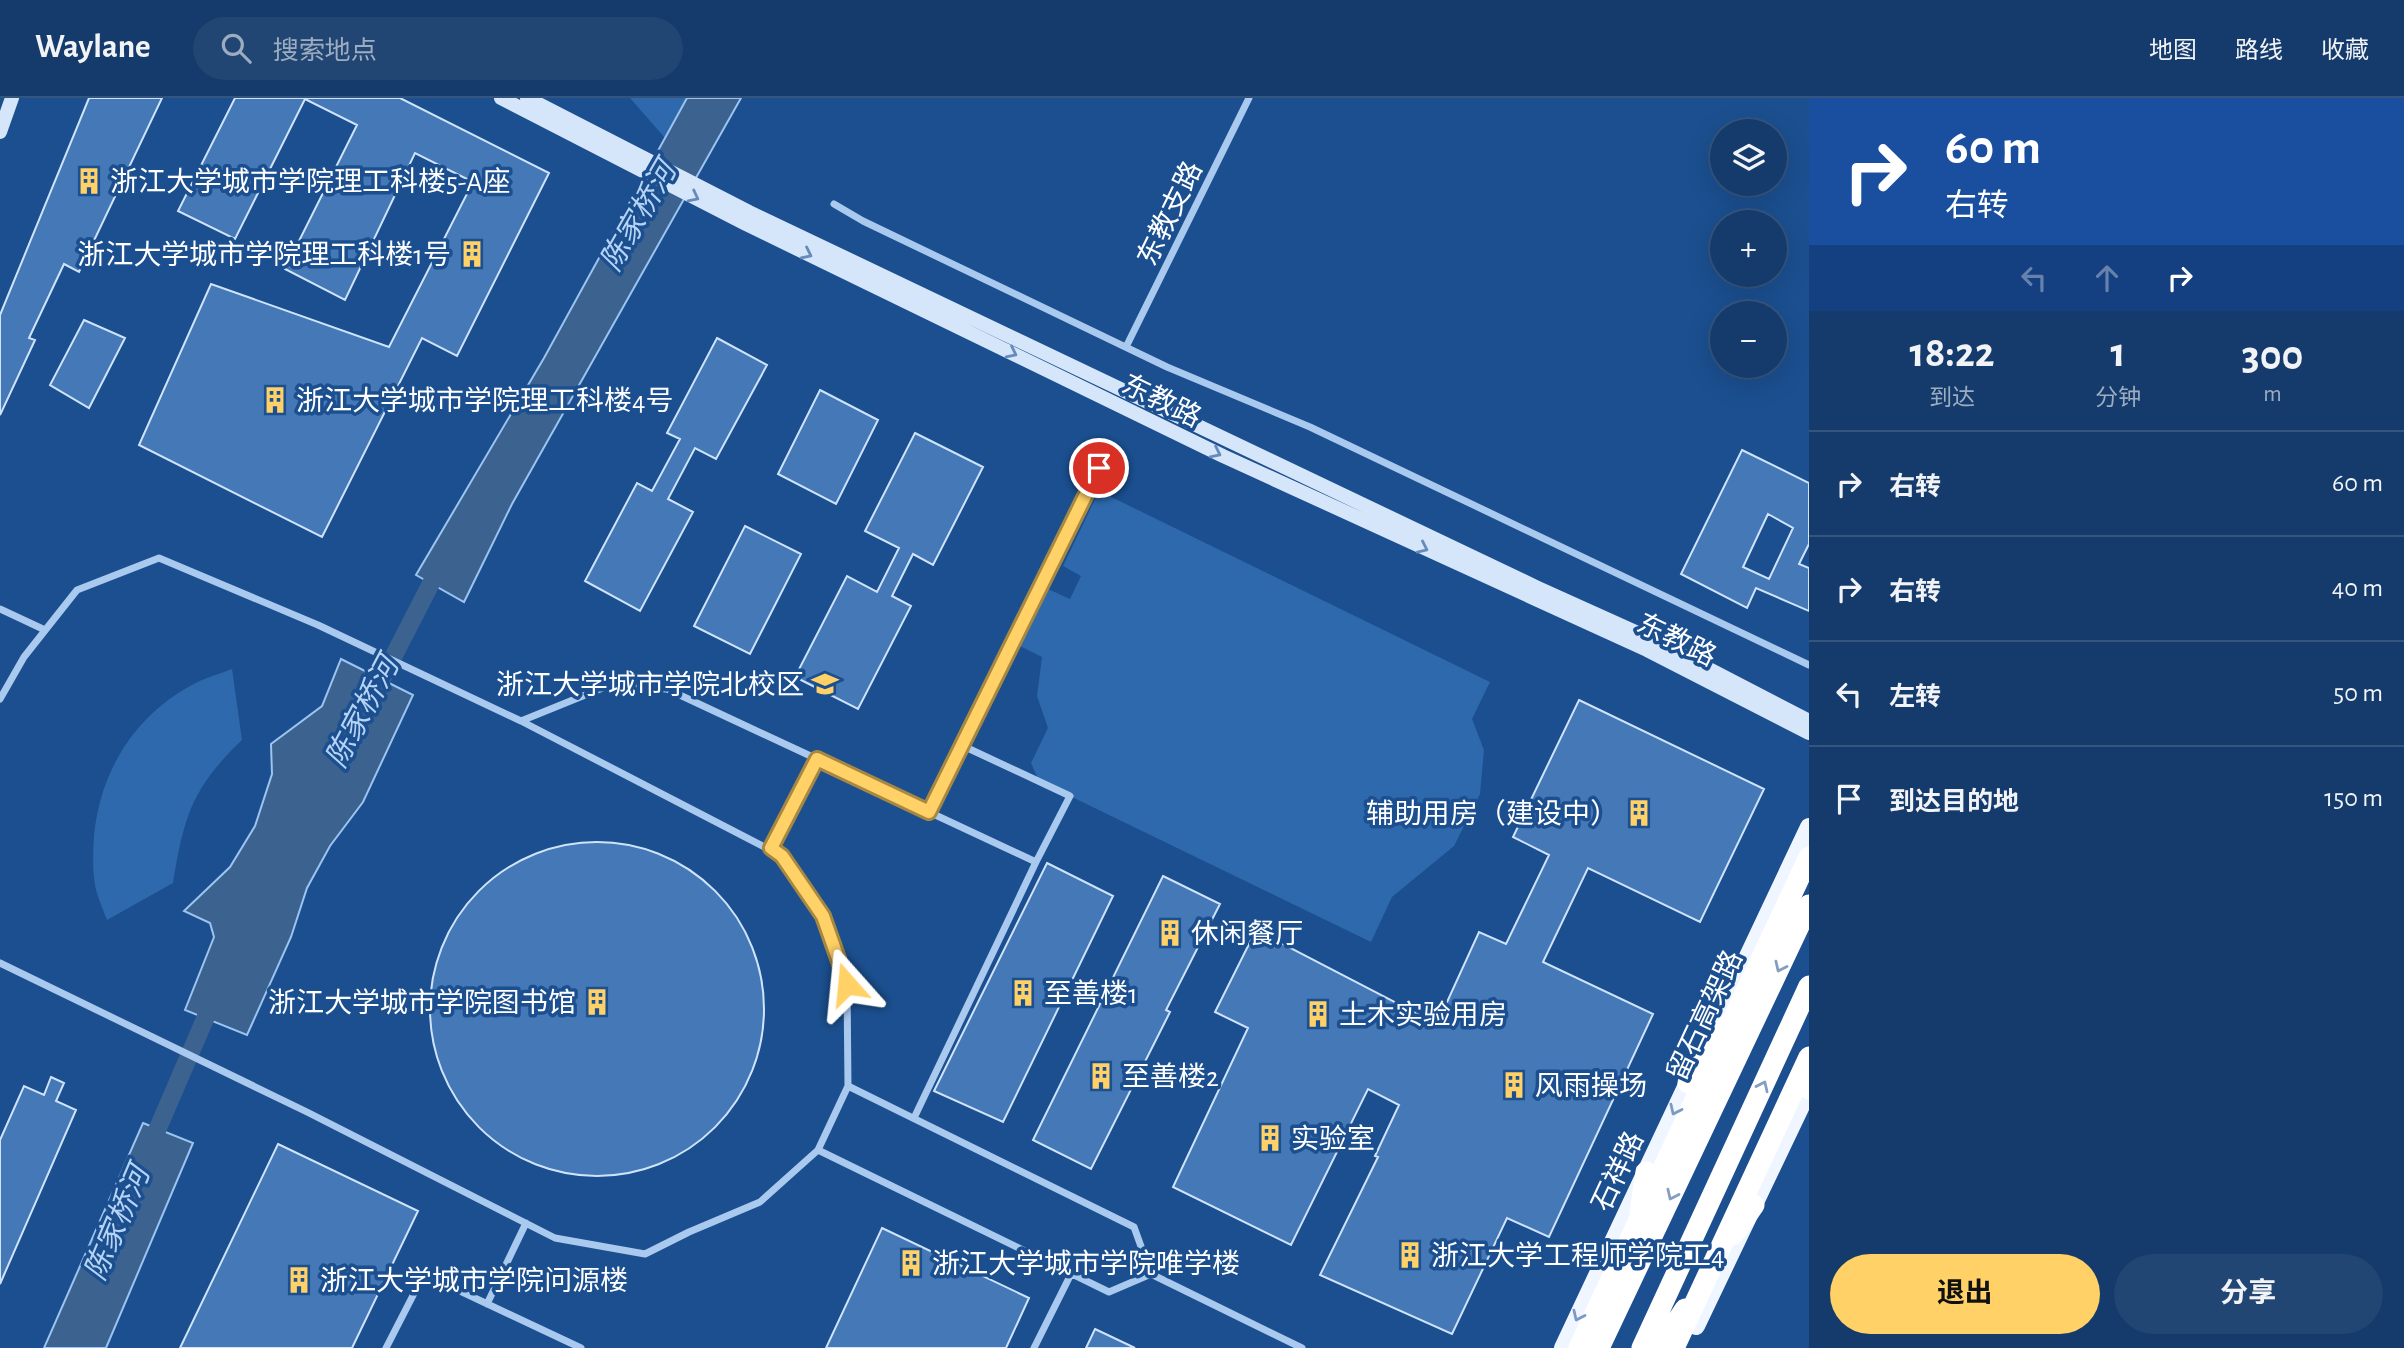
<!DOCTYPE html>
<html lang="zh">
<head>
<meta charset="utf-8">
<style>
	:root { --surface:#143b6b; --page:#214673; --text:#f1f3f6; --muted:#9dadc1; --line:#33557e; --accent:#ffd166 }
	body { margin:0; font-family:"Alegreya Sans","Noto Sans SC",sans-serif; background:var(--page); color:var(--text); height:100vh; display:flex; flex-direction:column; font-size:26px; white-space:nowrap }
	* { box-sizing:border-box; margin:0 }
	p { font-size:23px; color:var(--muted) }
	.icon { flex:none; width:38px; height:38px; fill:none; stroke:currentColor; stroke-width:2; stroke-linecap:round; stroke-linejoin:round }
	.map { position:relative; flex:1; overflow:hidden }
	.sheet { display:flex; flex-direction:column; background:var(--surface); width:595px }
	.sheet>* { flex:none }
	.guide { background:#1a4fa0; color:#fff; overflow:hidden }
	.buttons { position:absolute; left:1710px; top:21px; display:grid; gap:14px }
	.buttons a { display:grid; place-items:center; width:77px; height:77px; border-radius:50%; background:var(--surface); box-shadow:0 7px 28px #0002,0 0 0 2px var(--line); font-size:35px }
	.pin { position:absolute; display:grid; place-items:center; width:60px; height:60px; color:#fff; margin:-30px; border:4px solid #fff; border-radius:50%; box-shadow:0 2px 7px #0007 }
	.me { position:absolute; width:77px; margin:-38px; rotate:342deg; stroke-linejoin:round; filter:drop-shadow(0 0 5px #0008) }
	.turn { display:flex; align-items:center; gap:24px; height:147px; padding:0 21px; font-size:32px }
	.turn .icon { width:91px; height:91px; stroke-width:2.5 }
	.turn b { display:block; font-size:49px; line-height:60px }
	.lanes { display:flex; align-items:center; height:66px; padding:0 21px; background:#0003; justify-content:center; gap:35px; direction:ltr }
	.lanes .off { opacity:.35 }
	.eta { display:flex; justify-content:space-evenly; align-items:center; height:119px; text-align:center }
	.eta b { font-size:42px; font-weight:700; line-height:49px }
	.primary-button { display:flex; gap:14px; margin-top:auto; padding:14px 21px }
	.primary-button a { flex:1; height:80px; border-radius:42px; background:var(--accent); color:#111; font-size:28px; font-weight:700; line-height:80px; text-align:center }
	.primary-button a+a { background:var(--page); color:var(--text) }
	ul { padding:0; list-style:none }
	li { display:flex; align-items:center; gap:21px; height:105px; padding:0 21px; border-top:2px solid var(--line) }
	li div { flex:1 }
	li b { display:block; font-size:26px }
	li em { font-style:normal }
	header { display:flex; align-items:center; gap:42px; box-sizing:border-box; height:98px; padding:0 35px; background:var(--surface); border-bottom:2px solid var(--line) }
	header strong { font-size:33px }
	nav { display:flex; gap:38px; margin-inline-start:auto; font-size:24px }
	.search { width:490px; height:63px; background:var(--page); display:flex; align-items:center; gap:18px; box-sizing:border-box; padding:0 24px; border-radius:38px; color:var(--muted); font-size:26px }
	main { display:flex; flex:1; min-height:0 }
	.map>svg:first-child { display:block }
	.green { fill:#2e69ad }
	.water { fill:#3c6290; stroke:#9cc4f0; stroke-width:2 }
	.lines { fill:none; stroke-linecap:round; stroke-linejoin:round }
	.canal { stroke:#3c6290; stroke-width:18 }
	.building { fill:#4478b7; stroke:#cfe3fa; stroke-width:2; fill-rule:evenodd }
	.street { stroke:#a9c9ee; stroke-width:7 }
	.secondary { stroke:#d6e6fa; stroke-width:14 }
	.primary { stroke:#f0f6ff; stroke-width:18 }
	.highway { stroke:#fff; stroke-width:21 }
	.highway-bridge { stroke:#fff; stroke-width:21 }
	.oneway { stroke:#668bba }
	.oneway2 { stroke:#829ec1 }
	.oneway3 { stroke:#7b9ac1 }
	.route-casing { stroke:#a68842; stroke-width:18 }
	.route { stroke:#ffd166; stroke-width:12 }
	.labels { text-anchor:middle; stroke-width:7; stroke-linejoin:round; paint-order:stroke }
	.poi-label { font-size:28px; fill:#fff; stroke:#1b4f8f; text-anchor:start }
	.street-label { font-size:28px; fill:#fff; stroke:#1b4f8f }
	.water-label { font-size:30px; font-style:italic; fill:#b5d3f5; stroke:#1b4f8f }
</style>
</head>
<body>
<header>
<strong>Waylane</strong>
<div class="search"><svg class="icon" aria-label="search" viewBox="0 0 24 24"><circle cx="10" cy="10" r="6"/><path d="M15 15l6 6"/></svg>搜索地点</div>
<nav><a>地图</a><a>路线</a><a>收藏</a></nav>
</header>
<main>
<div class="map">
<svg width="1809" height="1250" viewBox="0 0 1809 1250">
	<rect width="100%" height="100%" fill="#1b4f8f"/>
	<path class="green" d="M630 0H687L665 40Z
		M1099 393 1490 584 1472 621 1484 652 1480 696 1454 748 1392 799 1371 844 1039 683 1031 665 1048 630 1037 598 1042 559 1020 548 1048 491 1070 501 1081 478 1063 468Z
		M232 571 242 642C192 690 184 718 173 785L107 822C103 812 99 802 96 792 92 774 93 756 94 738 100 674 134 618 192 587 204 580 219 576 232 571Z"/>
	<path class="water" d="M687 0H741L512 406 464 504 416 477 544 260Z
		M341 561 413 597 363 704 330 748 307 790 291 839 247 937 185 912 214 839 210 825 184 813 230 769 255 728 272 676 271 646 322 608Z
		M143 1025 193 1045 106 1250H44Z"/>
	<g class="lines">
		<path class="canal" d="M371 602 441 466
			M149 1051 214 900"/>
	</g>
	<path class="building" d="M89 0H162L79 174 64 166 29 240 35 242 0 317V217Z
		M235 0H400L549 75 457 258 422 240 322 439 139 347 211 186 389 249 473 84 415 55 345 202 285 171 357 27 305 1 235 141 178 113Z
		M84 222 125 240 89 310 50 287Z
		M717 240 767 267 716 361 695 350 668 401 693 414 640 513 585 483 637 385 652 393 680 341 667 335Z
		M820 292 878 322 836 406 778 376Z
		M915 335 983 369 933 467 913 456 892 498 911 508 858 611 795 579 847 478 877 494 899 450 865 433Z
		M1742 352 1809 385V446L1799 466 1809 470V513L1756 490 1747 510 1681 476ZM1768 416 1793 430 1769 481 1743 469Z
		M745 428 801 456 750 556 694 528Z
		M1579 602 1764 691 1700 824 1588 770 1543 864 1653 916 1549 1139 1507 1120 1452 1236 1320 1177 1378 1059 1375 1058 1399 1007 1368 991 1291 1147 1173 1089 1248 930 1215 914 1256 832 1437 926 1479 834 1506 846 1549 757 1513 739Z
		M430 911a167 167 0 1 1 334 0a167 167 0 1 1-334 0Z
		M1047 765 1113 798 1003 1024 934 993Z
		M1163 778 1220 806 1166 912 1170 914 1091 1071 1033 1042Z
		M51 979 64 985 56 1003 76 1012 0 1186V1042L24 988 44 997Z
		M278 1046 418 1113 352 1250H180Z
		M882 1130 1029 1200 1006 1250H826Z
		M1095 1231 1135 1250H1086Z"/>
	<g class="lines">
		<path class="street" d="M834 106 863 123 1167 269 1310 329 1809 567
			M1126 249 1249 0
			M0 511 45 532
			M0 601 24 559 77 492 159 460 318 527 521 623 782 758 823 818 847 886 848 988 818 1052 760 1104 689 1134 645 1156 555 1140 307 1014 0 865
			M521 623 605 589 667 591 817 661 770 750
			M817 661 929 714 1099 370
			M929 714 1036 764 1070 698 961 647
			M848 988 1134 1129 1151 1176 1302 1250
			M914 1020 1036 764
			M818 1052 1109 1194 1151 1176
			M487 1206 526 1125
			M386 1250 424 1176 581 1250
			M1034 1250 1071 1176"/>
		<path class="secondary" d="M501 0 746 126 1223 358 1647 552 1809 635
			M527 0 749 114 1538 490 1653 542 1809 623
			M0 34 12 0"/>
		<path class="primary" d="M1709 941 1809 729
			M1696 1228 1809 991
			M1563 1250 1694 972"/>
		<path class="highway" d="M1688 985 1721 929
			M1809 991V990
			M1640 1114 1646 1074
			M1733 1137 1754 1107
			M1599 1250 1809 807
			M1642 1250 1809 888
			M1659 1250 1685 1211"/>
		<path class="highway-bridge" d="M1579 1250 1809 759
			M1674 1250 1809 959"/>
	</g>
	<defs><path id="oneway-chevron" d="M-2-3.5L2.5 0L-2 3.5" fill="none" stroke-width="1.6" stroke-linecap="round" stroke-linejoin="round" transform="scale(1.75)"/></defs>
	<g class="oneway">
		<use href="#oneway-chevron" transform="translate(694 99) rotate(27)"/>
		<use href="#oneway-chevron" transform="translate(807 156) rotate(26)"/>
		<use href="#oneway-chevron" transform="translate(1012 255) rotate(26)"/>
		<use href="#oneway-chevron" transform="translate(1216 355) rotate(26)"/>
		<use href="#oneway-chevron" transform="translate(1423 450) rotate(25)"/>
	</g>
	<g class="oneway2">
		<use href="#oneway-chevron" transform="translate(1780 869) rotate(115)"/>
		<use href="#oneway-chevron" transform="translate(1763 988) rotate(-65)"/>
		<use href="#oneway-chevron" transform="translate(1672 1097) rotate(115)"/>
	</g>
	<g class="oneway3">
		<use href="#oneway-chevron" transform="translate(1675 1012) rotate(115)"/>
		<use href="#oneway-chevron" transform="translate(1578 1218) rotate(115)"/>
	</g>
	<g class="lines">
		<defs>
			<path id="route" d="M847 886 823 818 782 758 771 750 817 661 929 714 1099 370"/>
		</defs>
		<use href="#route" class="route-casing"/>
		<use href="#route" class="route"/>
	</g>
	<defs>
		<symbol id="building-bare" viewBox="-9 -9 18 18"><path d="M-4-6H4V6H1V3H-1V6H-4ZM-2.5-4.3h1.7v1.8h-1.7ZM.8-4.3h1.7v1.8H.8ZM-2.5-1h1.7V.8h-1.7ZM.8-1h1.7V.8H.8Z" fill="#ffd166" stroke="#1b4f8f" stroke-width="2.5" paint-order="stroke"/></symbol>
		<symbol id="university-bare" viewBox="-9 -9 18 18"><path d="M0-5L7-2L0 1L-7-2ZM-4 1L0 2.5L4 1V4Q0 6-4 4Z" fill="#ffd166" stroke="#1b4f8f" stroke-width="2.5" paint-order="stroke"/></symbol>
	</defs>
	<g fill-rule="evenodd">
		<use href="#building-bare" x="70" y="64" width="38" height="38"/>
		<use href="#building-bare" x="453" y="137" width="38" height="38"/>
		<use href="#building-bare" x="256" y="283" width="38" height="38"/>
		<use href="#university-bare" x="806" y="567" width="38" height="38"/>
		<use href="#building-bare" x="1620" y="696" width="38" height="38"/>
		<use href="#building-bare" x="1151" y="816" width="38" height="38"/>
		<use href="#building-bare" x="1004" y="876" width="38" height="38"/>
		<use href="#building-bare" x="578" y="885" width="38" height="38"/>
		<use href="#building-bare" x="1299" y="897" width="38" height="38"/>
		<use href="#building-bare" x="1082" y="959" width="38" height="38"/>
		<use href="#building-bare" x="1495" y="968" width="38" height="38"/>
		<use href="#building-bare" x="1251" y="1021" width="38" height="38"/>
		<use href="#building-bare" x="1391" y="1138" width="38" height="38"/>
		<use href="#building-bare" x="892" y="1146" width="38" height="38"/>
		<use href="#building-bare" x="280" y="1163" width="38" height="38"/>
	</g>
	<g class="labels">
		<g class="poi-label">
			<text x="110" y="93">浙江大学城市学院理工科楼5-A座</text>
			<text x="451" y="166" text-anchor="end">浙江大学城市学院理工科楼1号</text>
			<text x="296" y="312">浙江大学城市学院理工科楼4号</text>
			<text x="804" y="596" text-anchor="end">浙江大学城市学院北校区</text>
			<text x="1618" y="725" text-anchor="end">辅助用房（建设中）</text>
			<text x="1191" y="845">休闲餐厅</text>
			<text x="1044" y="905">至善楼1</text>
			<text x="576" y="914" text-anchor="end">浙江大学城市学院图书馆</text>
			<text x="1339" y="926">土木实验用房</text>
			<text x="1122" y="988">至善楼2</text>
			<text x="1535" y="997">风雨操场</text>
			<text x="1291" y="1050">实验室</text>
			<text x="1431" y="1167">浙江大学工程师学院工4</text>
			<text x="932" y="1175">浙江大学城市学院唯学楼</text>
			<text x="320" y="1192">浙江大学城市学院问源楼</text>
		</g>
		<g class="street-label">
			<text transform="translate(1169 115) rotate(-64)" y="10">东教支路</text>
			<text transform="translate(1162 302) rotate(26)" y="10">东教路</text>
			<text transform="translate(1677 541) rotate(26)" y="10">东教路</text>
			<text transform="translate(1704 917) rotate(-65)" y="10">留石高架路</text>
			<text transform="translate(1617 1073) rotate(-65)" y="10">石祥路</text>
		</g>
		<g class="water-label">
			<text transform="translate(638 118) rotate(-60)" y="10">陈家桥河</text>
			<text transform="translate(362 614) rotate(-62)" y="10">陈家桥河</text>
			<text transform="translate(117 1125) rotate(-67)" y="10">陈家桥河</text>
		</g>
	</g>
</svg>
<div class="buttons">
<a><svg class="icon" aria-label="layers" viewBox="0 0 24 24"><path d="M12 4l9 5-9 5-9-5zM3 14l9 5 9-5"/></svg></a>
<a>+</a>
<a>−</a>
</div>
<div class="pin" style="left:1099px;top:370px;background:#d93025"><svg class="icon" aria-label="arrive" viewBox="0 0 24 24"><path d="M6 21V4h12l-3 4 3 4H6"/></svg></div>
<svg class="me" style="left:847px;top:886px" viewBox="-20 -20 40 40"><path d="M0-17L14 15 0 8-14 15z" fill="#ffd166" stroke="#fff" stroke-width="4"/></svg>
</div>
<section class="sheet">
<div class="guide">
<div class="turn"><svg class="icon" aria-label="right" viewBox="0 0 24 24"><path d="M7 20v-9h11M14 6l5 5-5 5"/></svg><div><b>60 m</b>右转</div></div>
<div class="lanes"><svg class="icon off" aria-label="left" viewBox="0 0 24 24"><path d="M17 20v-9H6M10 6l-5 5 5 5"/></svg><svg class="icon off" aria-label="ahead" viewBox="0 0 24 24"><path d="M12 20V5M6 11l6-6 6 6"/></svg><svg class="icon" aria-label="right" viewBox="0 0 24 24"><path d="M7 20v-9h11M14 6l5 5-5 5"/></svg></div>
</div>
<div class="eta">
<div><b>18:22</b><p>到达</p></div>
<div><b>1</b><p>分钟</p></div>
<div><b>300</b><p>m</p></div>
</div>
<ul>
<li><svg class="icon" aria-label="right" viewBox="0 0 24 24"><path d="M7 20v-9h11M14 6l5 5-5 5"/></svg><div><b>右转</b></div><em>60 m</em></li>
<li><svg class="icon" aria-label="right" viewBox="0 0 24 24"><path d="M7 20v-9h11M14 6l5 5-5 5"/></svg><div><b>右转</b></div><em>40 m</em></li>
<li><svg class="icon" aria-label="left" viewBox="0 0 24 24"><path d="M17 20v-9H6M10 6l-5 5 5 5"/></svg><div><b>左转</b></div><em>50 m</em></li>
<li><svg class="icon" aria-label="arrive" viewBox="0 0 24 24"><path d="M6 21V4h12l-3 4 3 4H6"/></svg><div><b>到达目的地</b></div><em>150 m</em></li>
</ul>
<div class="primary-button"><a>退出</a><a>分享</a></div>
</section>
</main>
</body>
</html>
